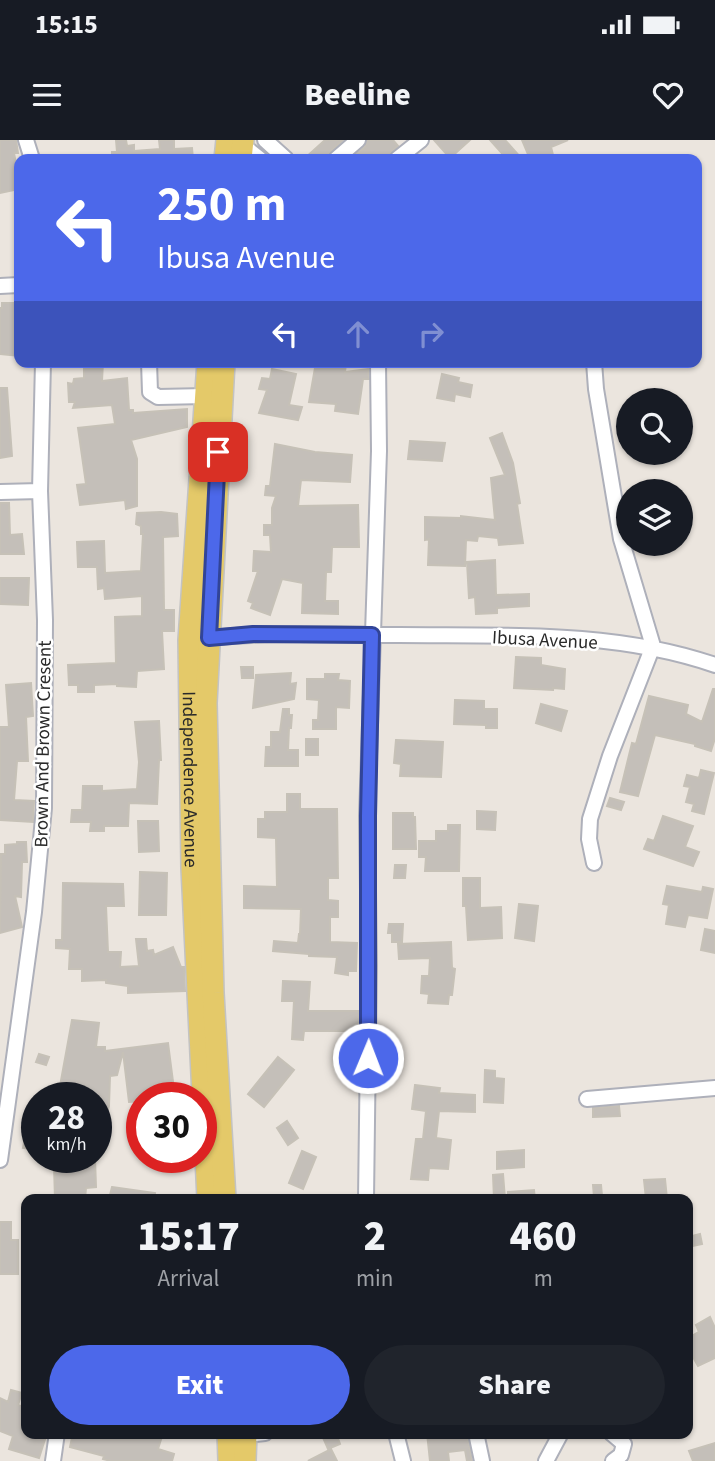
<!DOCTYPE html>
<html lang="en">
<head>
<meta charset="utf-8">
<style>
	:root { --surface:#171b24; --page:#20242c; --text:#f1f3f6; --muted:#9ea1a6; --accent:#4c68ea }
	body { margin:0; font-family:"Source Sans 3",sans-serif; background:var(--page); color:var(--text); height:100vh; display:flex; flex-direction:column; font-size:26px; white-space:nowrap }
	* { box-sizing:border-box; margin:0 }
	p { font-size:23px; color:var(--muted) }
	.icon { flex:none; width:38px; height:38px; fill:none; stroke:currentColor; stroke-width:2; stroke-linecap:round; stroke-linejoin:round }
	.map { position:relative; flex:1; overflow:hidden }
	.panel { position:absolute; left:21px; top:1054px; width:672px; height:245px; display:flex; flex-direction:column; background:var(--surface); border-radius:14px; box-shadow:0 2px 5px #0004 }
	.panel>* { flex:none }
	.hud { position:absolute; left:14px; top:14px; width:688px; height:214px; border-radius:14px; box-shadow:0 2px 5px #0004; background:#4c68ea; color:#fff; overflow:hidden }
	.fabs { position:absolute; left:616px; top:248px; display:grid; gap:14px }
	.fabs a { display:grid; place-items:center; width:77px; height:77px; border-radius:50%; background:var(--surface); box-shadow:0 2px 5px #0004; font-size:35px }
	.speed { position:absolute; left:21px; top:942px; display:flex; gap:14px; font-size:35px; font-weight:700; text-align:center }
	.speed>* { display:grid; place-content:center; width:91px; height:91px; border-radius:50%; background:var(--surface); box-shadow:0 2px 5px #0004; line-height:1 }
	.speed small { font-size:18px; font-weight:400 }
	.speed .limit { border:10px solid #d22; background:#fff; color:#111 }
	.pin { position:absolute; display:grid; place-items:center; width:60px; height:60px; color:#fff; margin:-30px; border-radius:14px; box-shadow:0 4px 10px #0006 }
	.me { position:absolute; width:77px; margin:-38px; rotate:1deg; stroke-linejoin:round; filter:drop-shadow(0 0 5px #0008) }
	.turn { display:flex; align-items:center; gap:24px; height:147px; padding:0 28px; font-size:32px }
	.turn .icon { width:91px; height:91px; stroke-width:2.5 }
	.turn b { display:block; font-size:49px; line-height:60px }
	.lanes { display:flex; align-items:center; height:66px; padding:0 28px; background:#0003; justify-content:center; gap:35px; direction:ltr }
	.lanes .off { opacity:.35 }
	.eta { display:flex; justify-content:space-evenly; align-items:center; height:119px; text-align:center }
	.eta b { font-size:42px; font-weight:800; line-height:49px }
	.primary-button { display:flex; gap:14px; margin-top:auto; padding:14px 28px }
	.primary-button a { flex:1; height:80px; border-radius:42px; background:var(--accent); color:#fff; font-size:28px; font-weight:800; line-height:80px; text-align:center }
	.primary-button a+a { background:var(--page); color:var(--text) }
	.status { display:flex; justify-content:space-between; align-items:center; height:49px; padding:0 35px; background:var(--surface); direction:ltr }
	.status svg { height:19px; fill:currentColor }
	header { display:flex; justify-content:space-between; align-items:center; height:91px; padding:0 28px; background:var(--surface); font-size:32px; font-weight:800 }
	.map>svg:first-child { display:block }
	.building { fill:#c4bfb9; stroke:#c6c1b7; stroke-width:2 }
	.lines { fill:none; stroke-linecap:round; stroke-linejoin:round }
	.minor-casing { stroke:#aeb0ba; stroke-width:18 }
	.primary-casing { stroke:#c3c3c3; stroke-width:24 }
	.minor { stroke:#fff; stroke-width:14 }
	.primary { stroke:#e4c969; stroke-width:21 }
	.route-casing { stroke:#314498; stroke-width:18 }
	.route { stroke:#4c68ea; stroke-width:12 }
	.labels { text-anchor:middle; stroke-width:5; stroke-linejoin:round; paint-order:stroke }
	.street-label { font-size:19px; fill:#2a2a2a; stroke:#fff }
</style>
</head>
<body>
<div class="status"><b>15:15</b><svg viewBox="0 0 49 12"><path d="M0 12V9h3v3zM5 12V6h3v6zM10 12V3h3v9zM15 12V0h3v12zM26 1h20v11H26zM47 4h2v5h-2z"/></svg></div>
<header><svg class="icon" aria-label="menu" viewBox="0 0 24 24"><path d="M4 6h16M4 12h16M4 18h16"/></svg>Beeline<svg class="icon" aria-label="heart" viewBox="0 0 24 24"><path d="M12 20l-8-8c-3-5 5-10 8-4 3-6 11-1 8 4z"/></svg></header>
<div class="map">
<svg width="715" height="1321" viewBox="0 0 715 1321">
	<rect width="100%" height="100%" fill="#ebe5de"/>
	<path class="building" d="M0 0H16L18 13H14L19 40V49L0 53Z
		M116 0H126L127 6 134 5V11L160 9 159 0H174V9L192 8 193 19H112V12H117Z
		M325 0H343L330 12 326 19H304Z
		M367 0H393L398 6 391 12 388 19H358L355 15 365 7Z
		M434 0H470L450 18Z
		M490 0H505L522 19H507Z
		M522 0H568L551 7 554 19H530Z
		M2 163H19V216L0 214V168H2Z
		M84 222H103L102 241 127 238 129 270H133V273L187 269V287L131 300 137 319V366L126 369 125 360 80 365 77 345 86 344 78 288 115 284 112 265 73 268 75 262H69L68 243 73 244 74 239 84 238Z
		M316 222 346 224 345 232 368 229 369 239H363L358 274 335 271 336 264 309 262Z
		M272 229 296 234 289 265 302 267 298 280 259 273 267 250 259 249 262 238 270 239Z
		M442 234 459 238 458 242 472 245 470 257 455 254 454 261 437 258Z
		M0 248H7L12 316 0 318Z
		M502 293 513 323 520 363 517 364 523 403 499 405 498 398 478 396 477 401 466 400 465 426 428 425 429 399 425 400V377L461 378V376L495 380 491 338 505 335 490 298Z
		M410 301 445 303 442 321 408 319Z
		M275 304 315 312 352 315 350 342 301 340 298 366 358 365 359 407H332L331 432H326L325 461H338V474L302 473 303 443 282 439 270 475 251 468 253 463 248 461 258 431H253L254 411 271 412 270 395H264V385H272V368L276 356 265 355 266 346H270Z
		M0 363H9L10 395 22 394 24 414H0Z
		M161 372 177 374 178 396 163 397 164 470H174V491H162L164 529 137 531 136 547 117 546V544L94 545V552H78V545H69L68 525 116 523 115 477 142 476V456L105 459 104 448 98 449 97 427H78L77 402 104 401 105 433 141 431 143 394H141V386L136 384 137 373Z
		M495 420 496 455 529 454V466L497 468V473L476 474 475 457 469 458 467 422Z
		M0 438H29L28 465 0 464Z
		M516 517 541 518V525L565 529 564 549 553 548V550L514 548Z
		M241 527H253V538H242Z
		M291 533 290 544 296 543 294 559 253 568 256 535Z
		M325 534H339L338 540 350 541 349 568 336 567V589H313V580H318L319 560 307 559V539H325Z
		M31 543 33 576 26 577 28 621H17L14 660 34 661 33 682 0 680V587H9L6 545Z
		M713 549H715V598L711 611 695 606V604L655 595 638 656 620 652 632 603 636 604 649 556 688 565 686 574 702 582Z
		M455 560 484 561V569H497V588H486V585L454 584Z
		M541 564 567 571 561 591 536 583Z
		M283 569H289V575H292L291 588H289L288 610H298V626H265L266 607H271V592H280Z
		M159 581 161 620H159L157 664 129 663 128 686H104V691H90L91 682H71L72 670H82L83 646H102V651L137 649 139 622 135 582Z
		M306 599H318V615H306Z
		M396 600 443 602 441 637 400 636 401 624 394 623Z
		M701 630 714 633 704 674 692 671 694 664 686 662 690 647 684 646 687 635 699 638Z
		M287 654H300V669H337L338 738H328V760L338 761V777H330V802L357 803 356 831H348V835L335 833 337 817 309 816V814L273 811 274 801 298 803 299 794H300L301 769 244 768V746L277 747 276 698 258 697V679H265V672H287Z
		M610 658 624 662 621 670 607 666Z
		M477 671 496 672 495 690 477 689Z
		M393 673H413V677H415L416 709H393Z
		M663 676 693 686 685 707 699 712 693 726 644 709 648 699 654 701Z
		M138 681H158L159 711 139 712Z
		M448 685H460L459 731H425L426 717H419V701H436V691H448Z
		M17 702H26L27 722H22L21 757 15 756 22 787 0 793 1 714H5V705L17 704Z
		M395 725H406L405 738H394Z
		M140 732 167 733 166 775H139Z
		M463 738H480V768L501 767 502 798 468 800 466 766H463Z
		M63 743 123 744 124 766H106L108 812H121L120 827 139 826 136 799H146L147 811 153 810 154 815 173 807 181 827H184L185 851 128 853V846L106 843V840L82 841V829H69L70 809 56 808V800H62Z
		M667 746 702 752 703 747 713 749 707 778 688 775 685 787 666 784 669 765 663 764Z
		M519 764 538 766 534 801 515 798Z
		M389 784H403L402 802H392V793H388Z
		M705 789 715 791V813L701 810Z
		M451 802 452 828 455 829 452 855H449L448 864 428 863 429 854 421 853 422 836H429L430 818 399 819 398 804Z
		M283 841 310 842 308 871H359V891H304L303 900 292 899 294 861H282Z
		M72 880 99 883 96 907H105V911L168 903 175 957H142V961L129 962 123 912 117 935 110 936 109 966 99 1001H96L97 957H58Z
		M39 914 49 917 46 925 36 922Z
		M278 917 294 930 264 967 248 954Z
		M485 930 495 931V938L504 939 503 963 484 962Z
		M415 945 440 948 439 953 475 955V972L439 971 436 998 451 1000 448 1029 429 1028 428 1040 411 1039 416 999H423L426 971 412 969Z
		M619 966 620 976 593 977V968Z
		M287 981 298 998 288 1005 277 988Z
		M27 987 35 988 31 1009 23 1008Z
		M524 1010V1027L497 1029V1012Z
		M302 1011 316 1017 303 1049 289 1043Z
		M95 1018 96 1047 86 1048 85 1059H55L54 1026 63 1025V1019Z
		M503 1034 505 1059H494L493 1035Z
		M665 1039 667 1059H646L644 1040Z
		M593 1045H601L602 1056 594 1057Z
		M112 1047 155 1053 154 1059H109Z
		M534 1050 535 1059H508V1052Z
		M0 1082H11V1100H18V1134H0Z
		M700 1094 702 1104 688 1107V1097Z
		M710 1177 715 1188V1218L698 1226 693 1217 688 1220V1198L699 1192 696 1185Z
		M11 1250 22 1253 18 1265 26 1268V1293H47L39 1318 9 1309 13 1296 0 1291V1258L8 1262Z
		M73 1293H163L158 1309 174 1314 172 1321H111L103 1319 104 1316 70 1307Z
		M321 1293H336L340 1304 328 1309Z
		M427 1293H467L472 1321H467L465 1310 448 1312 449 1321H430Z
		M715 1303V1321H693L689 1311Z
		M331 1309 337 1321H308Z"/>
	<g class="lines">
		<defs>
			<path id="minor" d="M26 0 32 19
				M265 0 286 19
				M239 2 260 19
				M336 19 358 0
				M397 19 421 0
				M0 146 19 145
				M149 222 150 252 158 257 206 256
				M594 222 596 249 621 399 653 506 610 616 590 679 589 699 594 723
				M40 351 43 222
				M0 352 40 351 45 480 44 668 34 772 0 1020
				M202 499C267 491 333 495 399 495 504 496 614 490 715 525
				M587 959 715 948
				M366 1059 369 826 367 676 379 311 378 222
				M396 1293 403 1321
				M476 1293 482 1321
				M611 1293 624 1304 621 1315 613 1321
				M246 1295 265 1293
				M53 1321 57 1293
				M546 1321 561 1293"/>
			<g id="primary">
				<path d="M225 19 227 0"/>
				<path d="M241 19 243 0"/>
				<path id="s1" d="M208 222 189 500 192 728 208 1059"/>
				<path d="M224 222 206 563 213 853 225 1059"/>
				<path d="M228 1293 229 1321"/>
				<path d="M245 1321 246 1293"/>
			</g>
		</defs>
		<use href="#minor" class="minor-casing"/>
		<use href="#primary" class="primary-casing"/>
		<use href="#minor" class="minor"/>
		<use href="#primary" class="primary"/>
	</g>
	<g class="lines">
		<defs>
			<path id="route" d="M218 312 209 498 253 494 372 495 368 676V918"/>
		</defs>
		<use href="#route" class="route-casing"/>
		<use href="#route" class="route"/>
	</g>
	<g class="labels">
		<g class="street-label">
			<text transform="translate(545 499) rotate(3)" y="7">Ibusa Avenue</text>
			<text transform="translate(42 604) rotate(-89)" y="7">Brown And Brown Cresent</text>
			<text dy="7" stroke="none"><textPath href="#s1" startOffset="418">Independence Avenue</textPath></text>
		</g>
	</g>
</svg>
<div class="fabs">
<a><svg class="icon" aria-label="search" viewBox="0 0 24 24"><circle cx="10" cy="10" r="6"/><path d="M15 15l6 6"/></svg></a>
<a><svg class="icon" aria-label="layers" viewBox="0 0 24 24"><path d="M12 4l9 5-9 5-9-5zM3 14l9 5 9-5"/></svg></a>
</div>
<div class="speed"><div>28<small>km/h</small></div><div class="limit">30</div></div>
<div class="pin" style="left:218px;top:312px;background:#d93025"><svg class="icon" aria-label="arrive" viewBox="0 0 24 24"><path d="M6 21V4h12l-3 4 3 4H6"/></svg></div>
<svg class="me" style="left:368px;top:918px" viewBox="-20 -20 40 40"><circle r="17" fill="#4c68ea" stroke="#fff" stroke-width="3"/><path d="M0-11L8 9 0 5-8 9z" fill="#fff"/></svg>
<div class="hud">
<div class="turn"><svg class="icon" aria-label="left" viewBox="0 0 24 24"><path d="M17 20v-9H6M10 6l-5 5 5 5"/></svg><div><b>250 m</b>Ibusa Avenue</div></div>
<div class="lanes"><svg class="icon" aria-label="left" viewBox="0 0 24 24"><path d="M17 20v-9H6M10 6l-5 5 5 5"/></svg><svg class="icon off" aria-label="ahead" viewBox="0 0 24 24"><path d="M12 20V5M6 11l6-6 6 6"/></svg><svg class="icon off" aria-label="right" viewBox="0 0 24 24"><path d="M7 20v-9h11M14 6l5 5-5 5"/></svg></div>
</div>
<section class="panel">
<div class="eta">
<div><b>15:17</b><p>Arrival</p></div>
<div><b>2</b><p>min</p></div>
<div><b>460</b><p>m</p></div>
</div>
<div class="primary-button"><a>Exit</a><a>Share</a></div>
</section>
</div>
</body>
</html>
